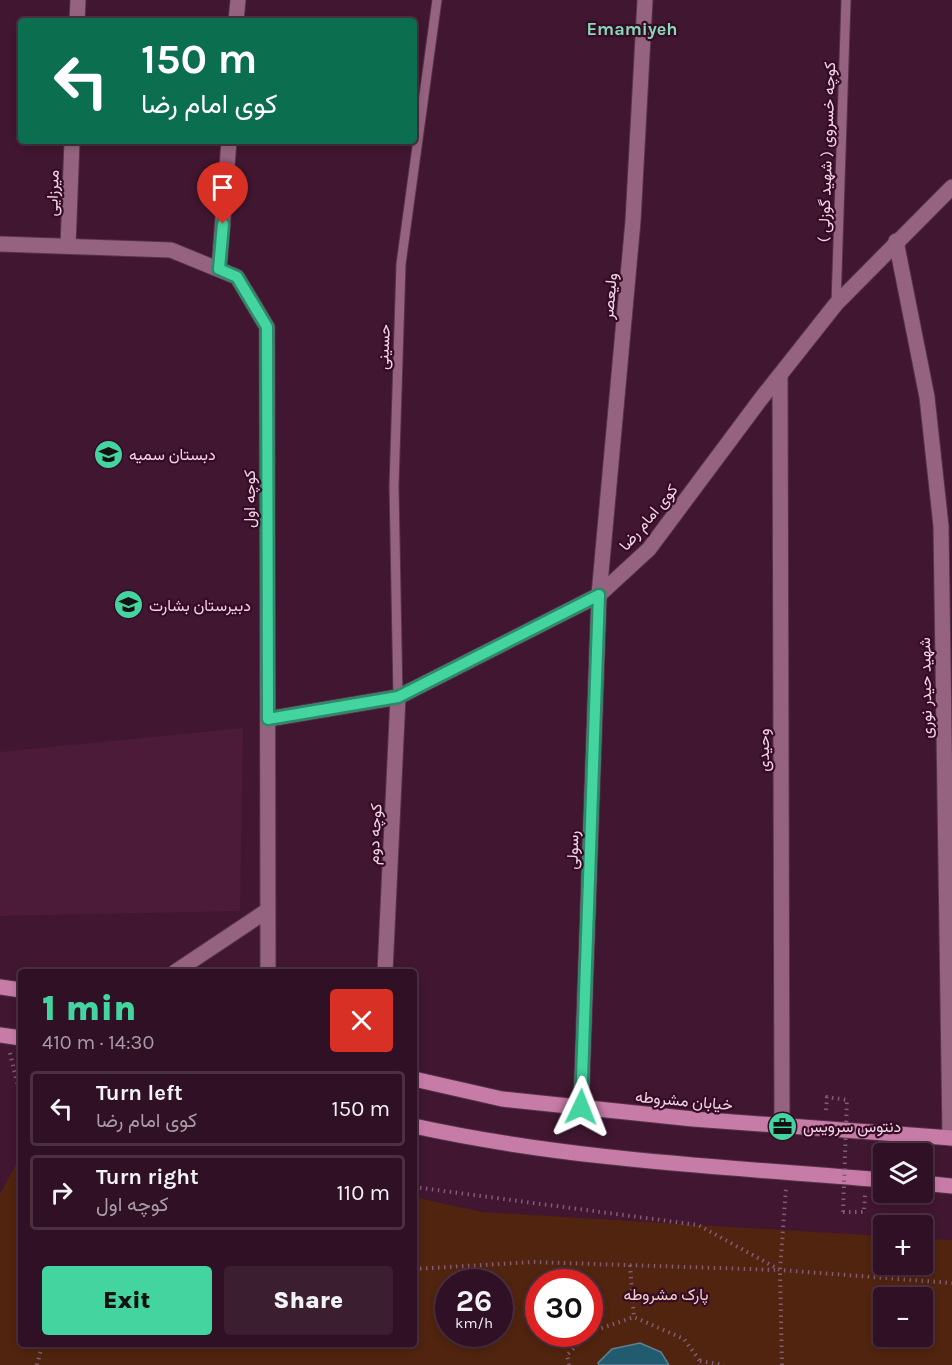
<!DOCTYPE html>
<html lang="en">
<head>
<meta charset="utf-8">
<style>
	:root { --surface:#301024; --page:#3c1e31; --text:#f1f3f6; --muted:#a89da6; --line:#4b3041; --accent:#43d4a0 }
	body { margin:0; font-family:Karla,Vazirmatn,sans-serif; background:var(--page); color:var(--text); height:100vh; display:flex; flex-direction:column; font-size:22px; white-space:nowrap }
	* { box-sizing:border-box; margin:0 }
	p { font-size:20px; color:var(--muted) }
	.icon { flex:none; width:33px; height:33px; fill:none; stroke:currentColor; stroke-width:2; stroke-linecap:round; stroke-linejoin:round }
	.map { position:relative; flex:1; overflow:hidden }
	.drawer { position:absolute; left:18px; top:969px; width:399px; height:378px; display:flex; flex-direction:column; background:var(--surface); border-radius:6px; box-shadow:0 3px 9px #0003,0 0 0 2px var(--line) }
	.drawer>* { flex:none }
	.guide { position:absolute; left:18px; top:18px; width:399px; height:126px; border-radius:6px; box-shadow:0 3px 9px #0003,0 0 0 2px var(--line); background:#0b6e4f; color:#fff; overflow:hidden }
	.controls { position:absolute; left:873px; top:1143px; display:grid; gap:12px }
	.controls a { display:grid; place-items:center; width:60px; height:60px; border-radius:6px; background:var(--surface); box-shadow:0 3px 9px #0003,0 0 0 2px var(--line); font-size:30px }
	.speed { position:absolute; left:435px; top:1269px; display:flex; gap:12px; font-size:30px; font-weight:700; text-align:center }
	.speed>* { display:grid; place-content:center; width:78px; height:78px; border-radius:50%; background:var(--surface); box-shadow:0 3px 9px #0003,0 0 0 2px var(--line); line-height:1 }
	.speed small { font-size:15px; font-weight:400 }
	.speed .limit { border:9px solid #d22; background:#fff; color:#111 }
	.pin { position:absolute; display:grid; place-items:center; width:51px; height:51px; color:#fff; margin:-62px -26px; border-radius:50% 50% 50% 0; rotate:-45deg; box-shadow:0 0 6px #0007 }
	.pin .icon { rotate:45deg }
	.me { position:absolute; width:66px; margin:-33px; rotate:2deg; stroke-linejoin:round; filter:drop-shadow(0 0 4px #0008) }
	.turn { display:flex; align-items:center; gap:21px; height:126px; padding:0 24px; font-size:27px }
	.turn .icon { width:78px; height:78px; stroke-width:2.5 }
	.turn b { display:block; font-size:42px; line-height:51px }
	.round { display:grid; place-items:center; flex:none; width:63px; height:63px; border-radius:6px; background:var(--page) }
	.headline { display:flex; align-items:center; justify-content:space-between; height:102px; padding:0 24px }
	h1 { font-size:36px; font-weight:800; line-height:45px; color:var(--accent) }
	.primary-button { display:flex; gap:12px; margin-top:auto; padding:12px 24px }
	.primary-button a { flex:1; height:69px; border-radius:6px; background:var(--accent); color:#111; font-size:24px; font-weight:800; line-height:69px; text-align:center }
	.primary-button a+a { background:var(--page); color:var(--text) }
	ul { padding:0; list-style:none }
	li { display:flex; align-items:center; gap:18px; height:75px; margin:0 12px 9px; padding:0 12px; border:3px solid var(--line); border-radius:6px }
	li div { flex:1 }
	li b { display:block; font-size:22px }
	li em { font-style:normal }
	.map>svg:first-child { display:block }
	.built { fill:#4d1b3a }
	.green { fill:#50240e; fill-rule:evenodd }
	.water { fill:#205b6f; stroke:#5f8092; stroke-width:1.5 }
	.lines { fill:none; stroke-linecap:round; stroke-linejoin:round }
	.service-casing { stroke:#553349; stroke-width:11 }
	.minor-casing { stroke:#553349; stroke-width:17 }
	.tertiary-casing { stroke:#553349; stroke-width:17 }
	.primary-casing { stroke:#553349; stroke-width:17 }
	.path { stroke:#815c72; stroke-width:4; stroke-dasharray:1.5 4.5; stroke-linecap:butt }
	.service { stroke:#956380; stroke-width:9 }
	.minor { stroke:#956380; stroke-width:15 }
	.tertiary { stroke:#956380; stroke-width:15 }
	.primary { stroke:#c77ba7; stroke-width:15 }
	.path-bridge { stroke:#815c72; stroke-width:4; stroke-dasharray:1.5 4.5; stroke-linecap:butt }
	.route-casing { stroke:#2c8a68; stroke-width:15 }
	.route { stroke:#43d4a0; stroke-width:10 }
	.labels { text-anchor:middle; stroke-width:4.5; stroke-linejoin:round; paint-order:stroke }
	.street-label { font-size:16px; fill:#f2d5e4; stroke:#350b26 }
	.poi-label { font-size:16px; fill:#f2d5e4; stroke:#350b26; text-anchor:start }
	.park-label { font-size:16px; fill:#f1d2c4; stroke:#350b26 }
	.neighbourhood-label { font-size:18px; font-weight:bold; fill:#85dbb6; stroke:#350b26 }
</style>
</head>
<body>
<div class="map">
<svg width="952" height="1365" viewBox="0 0 952 1365">
	<rect width="100%" height="100%" fill="#401630"/>
	<path class="built" d="M243 728 240 911 0 916V752Z"/>
	<path class="green" d="M21 1155V1344H414V1197L482 1212 883 1236 884 1264H922L923 1239 952 1240V1365H0V1194ZM448 1282H500V1334H448ZM538 1282H590V1334H538ZM884 1298H922V1336H884Z"/>
	<path class="water" d="M640 1343 661 1352 669 1365H599L598 1363 612 1349Z"/>
	<g class="lines">
		<defs>
			<path id="service" d="M836 304 846 0
				M398 697 394 486 401 264 437 0"/>
			<path id="minor" d="M77 21 78 0
				M236 21 238 0
				M896 241 927 397 941 526 950 1138
				M0 244 171 250 237 277 267 327 268 972
				M68 246 72 141
				M219 269 229 141
				M780 375 782 1126
				M175 972 268 910
				M385 972 398 697
				M581 1107 599 595 633 221 645 0"/>
			<path id="tertiary" d="M268 719 398 697 599 595 649 549 760 400 836 304 952 187"/>
			<path id="primary" d="M0 987 21 990
				M0 1035 21 1038
				M414 1079 502 1099 693 1119 952 1138
				M414 1126C568 1160 727 1167 884 1180
				M922 1183 952 1186"/>
		</defs>
		<use href="#service" class="service-casing"/>
		<use href="#minor" class="minor-casing"/>
		<use href="#tertiary" class="tertiary-casing"/>
		<use href="#primary" class="primary-casing"/>
		<path class="path" d="M10 1053 21 1099
			M826 1110 827 1097 847 1100
			M414 1187 698 1225 780 1270 952 1283
			M843 1212H864L865 1195
			M630 1265 634 1317
			M414 1269 534 1262 779 1270
			M590 1332 634 1317 684 1339 700 1361V1365
			M700 1361 724 1365
			M37 1365 42 1346 50 1344
			M569 1365 567 1355 588 1334
			M782 1365 780 1270 786 1188"/>
		<use href="#service" class="service"/>
		<use href="#minor" class="minor"/>
		<use href="#tertiary" class="tertiary"/>
		<use href="#primary" class="primary"/>
		<path class="path-bridge" d="M843 1212 847 1100"/>
	</g>
	<g class="lines">
		<defs>
			<path id="route" d="M223 224 219 269 237 277 267 327 268 719 398 697 599 595 581 1107"/>
		</defs>
		<use href="#route" class="route-casing"/>
		<use href="#route" class="route"/>
	</g>
	<defs>
		<symbol id="school-disc" viewBox="-11 -11 22 22"><circle r="9.5" fill="#43d4a0" stroke="#350b26"/><path d="M0-5L7-2L0 1L-7-2ZM-4 1L0 2.5L4 1V4Q0 6-4 4Z" fill="#111"/></symbol>
		<symbol id="office-disc" viewBox="-11 -11 22 22"><circle r="9.5" fill="#43d4a0" stroke="#350b26"/><path d="M-6-3h4V-5.5h4V-3h4V5H-6ZM-1-4.5V-3h2v-1.5ZM-6 0V1H6V0Z" fill="#111"/></symbol>
	</defs>
	<g fill-rule="evenodd">
		<use href="#school-disc" x="92" y="438" width="33" height="33"/>
		<use href="#school-disc" x="112" y="588" width="33" height="33"/>
		<use href="#office-disc" x="766" y="1110" width="33" height="33"/>
	</g>
	<g class="labels">
		<g class="street-label">
			<text transform="translate(826 152) rotate(-88)" y="6">کوچه خسروی ( شهید گوزلی )</text>
			<text transform="translate(52 193) rotate(-88)" y="6">میرزایی</text>
			<text transform="translate(609 296) rotate(-85)" y="6">ولیعصر</text>
			<text transform="translate(383 347) rotate(-88)" y="6">حسینی</text>
			<text transform="translate(249 499) rotate(-90)" y="6">کوچه اول</text>
			<text transform="translate(648 517) rotate(-50)" y="6">کوی امام رضا</text>
			<text transform="translate(925 688) rotate(-91)" y="6">شهید حیدر نوری</text>
			<text transform="translate(763 750) rotate(-90)" y="6">وحیدی</text>
			<text transform="translate(374 834) rotate(-87)" y="6">کوچه دوم</text>
			<text transform="translate(572 850) rotate(-88)" y="6">رسولی</text>
			<text transform="translate(684 1100) rotate(5)" y="6">خیابان مشروطه</text>
		</g>
		<g class="poi-label">
			<text x="129" y="460">دبستان سمیه</text>
			<text x="149" y="611">دبیرستان بشارت</text>
			<text x="803" y="1132">دنتوس سرویس</text>
		</g>
		<g class="park-label">
			<text x="666" y="1300">پارک مشروطه</text>
		</g>
		<g class="neighbourhood-label">
			<text x="632" y="35">Emamiyeh</text>
		</g>
	</g>
</svg>
<div class="controls">
<a><svg class="icon" aria-label="layers" viewBox="0 0 24 24"><path d="M12 4l9 5-9 5-9-5zM3 14l9 5 9-5"/></svg></a>
<a>+</a>
<a>−</a>
</div>
<div class="speed"><div>26<small>km/h</small></div><div class="limit">30</div></div>
<div class="pin" style="left:223px;top:224px;background:#d93025"><svg class="icon" aria-label="arrive" viewBox="0 0 24 24"><path d="M6 21V4h12l-3 4 3 4H6"/></svg></div>
<svg class="me" style="left:581px;top:1107px" viewBox="-20 -20 40 40"><path d="M0-17L14 15 0 8-14 15z" fill="#43d4a0" stroke="#fff" stroke-width="4"/></svg>
<div class="guide">
<div class="turn"><svg class="icon" aria-label="left" viewBox="0 0 24 24"><path d="M17 20v-9H6M10 6l-5 5 5 5"/></svg><div><b>150 m</b>کوی امام رضا</div></div>
</div>
<section class="drawer">
<div class="headline"><div><h1>1 min</h1><p>410 m · 14:30</p></div><a class="round" style="background:#d93025;color:#fff"><svg class="icon" aria-label="close" viewBox="0 0 24 24"><path d="M6 6l12 12M18 6L6 18"/></svg></a></div>
<ul>
<li><svg class="icon" aria-label="left" viewBox="0 0 24 24"><path d="M17 20v-9H6M10 6l-5 5 5 5"/></svg><div><b>Turn left</b><p>کوی امام رضا</p></div><em>150 m</em></li>
<li><svg class="icon" aria-label="right" viewBox="0 0 24 24"><path d="M7 20v-9h11M14 6l5 5-5 5"/></svg><div><b>Turn right</b><p>کوچه اول</p></div><em>110 m</em></li>
</ul>
<div class="primary-button"><a>Exit</a><a>Share</a></div>
</section>
</div>
</body>
</html>
